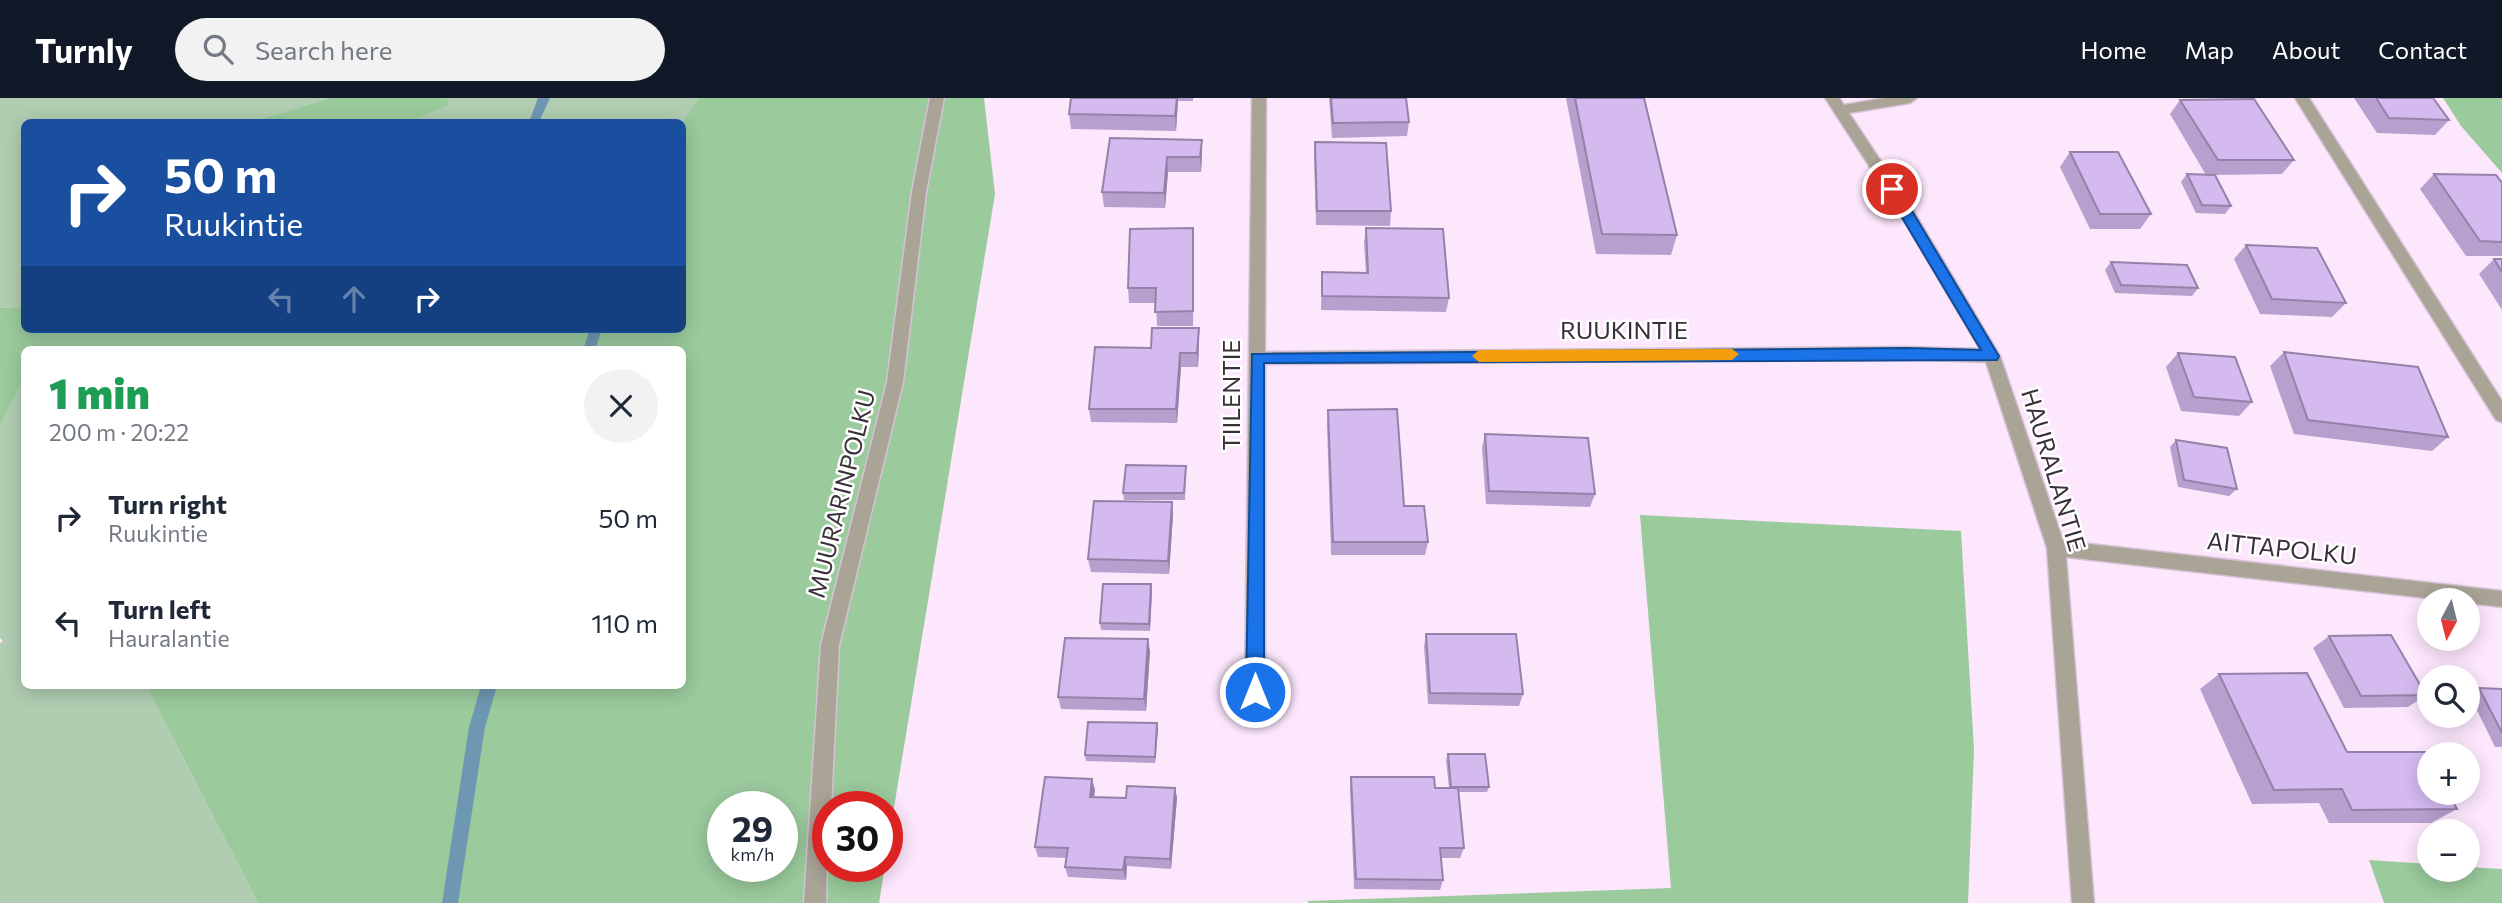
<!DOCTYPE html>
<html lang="en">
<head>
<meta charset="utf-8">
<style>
	:root { --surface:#fff; --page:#f2f2f3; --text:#1f2937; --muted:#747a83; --accent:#111827 }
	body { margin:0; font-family:Commissioner,sans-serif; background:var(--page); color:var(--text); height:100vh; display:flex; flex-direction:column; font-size:26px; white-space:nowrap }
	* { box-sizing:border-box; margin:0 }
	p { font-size:23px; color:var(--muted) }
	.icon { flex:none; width:38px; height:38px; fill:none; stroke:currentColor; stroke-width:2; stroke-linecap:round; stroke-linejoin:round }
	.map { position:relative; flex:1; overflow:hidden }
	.drawer { position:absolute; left:21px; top:248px; width:665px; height:343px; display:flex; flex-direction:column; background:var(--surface); border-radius:10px; box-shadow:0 4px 18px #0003 }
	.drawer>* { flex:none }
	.hud { position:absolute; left:21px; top:21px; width:665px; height:214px; border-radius:10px; box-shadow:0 4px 18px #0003; background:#1a4fa0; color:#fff; overflow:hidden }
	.needle { width:46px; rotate:187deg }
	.controls { position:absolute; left:2417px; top:490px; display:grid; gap:14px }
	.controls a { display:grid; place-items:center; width:63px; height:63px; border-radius:50%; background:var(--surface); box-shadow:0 4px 18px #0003; font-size:35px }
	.speed { position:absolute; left:707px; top:693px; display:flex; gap:14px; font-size:35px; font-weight:700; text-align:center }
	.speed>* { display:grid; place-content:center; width:91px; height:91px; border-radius:50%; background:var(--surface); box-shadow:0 4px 18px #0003; line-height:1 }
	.speed small { font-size:18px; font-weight:400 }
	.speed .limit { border:10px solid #d22; background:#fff; color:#111 }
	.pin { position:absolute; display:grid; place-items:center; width:60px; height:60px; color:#fff; margin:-30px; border:4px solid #fff; border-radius:50%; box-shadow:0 2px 7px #0007 }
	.me { position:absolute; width:77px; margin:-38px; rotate:0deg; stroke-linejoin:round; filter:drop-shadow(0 0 5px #0008) }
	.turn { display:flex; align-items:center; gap:24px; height:147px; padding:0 28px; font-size:32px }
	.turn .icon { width:91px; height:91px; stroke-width:2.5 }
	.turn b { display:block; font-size:49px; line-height:60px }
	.lanes { display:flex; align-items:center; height:66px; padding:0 28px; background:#0003; justify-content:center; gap:35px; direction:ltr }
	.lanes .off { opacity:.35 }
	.round { display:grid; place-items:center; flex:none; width:74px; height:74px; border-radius:37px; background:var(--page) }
	.summary { display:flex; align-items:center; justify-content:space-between; height:119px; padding:0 28px }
	h1 { font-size:42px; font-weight:800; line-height:52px; color:#1e9e55 }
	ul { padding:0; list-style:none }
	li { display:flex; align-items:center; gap:21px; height:105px; padding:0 28px }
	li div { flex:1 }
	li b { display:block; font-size:26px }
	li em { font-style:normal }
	header { display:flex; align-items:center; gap:42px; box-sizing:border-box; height:98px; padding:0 35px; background:var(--accent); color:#fff }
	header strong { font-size:33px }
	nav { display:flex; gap:38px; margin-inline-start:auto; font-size:24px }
	.search { width:490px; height:63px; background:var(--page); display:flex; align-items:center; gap:18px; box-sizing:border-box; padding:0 24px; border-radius:38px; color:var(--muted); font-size:26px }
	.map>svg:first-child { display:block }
	.green { fill:#b0cdb1 }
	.forest { fill:#9bca9d; fill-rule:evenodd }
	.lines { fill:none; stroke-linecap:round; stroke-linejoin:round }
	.stream { fill:#6e98b2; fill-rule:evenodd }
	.minor-casing { stroke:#d6c2d6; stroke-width:3 }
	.minor { fill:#aaa496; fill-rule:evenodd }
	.wall { fill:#b7a0ce }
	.shaded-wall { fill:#9582a8 }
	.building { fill:#d5baf0; stroke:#9582a8; stroke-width:2 }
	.route { fill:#1a73e8; stroke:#114b97; stroke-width:2 }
	.slow { fill:#f59e0b }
	.labels { text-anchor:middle; stroke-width:5; stroke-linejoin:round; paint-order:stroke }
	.street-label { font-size:24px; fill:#3a303b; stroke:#fff }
</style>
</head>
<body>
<header>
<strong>Turnly</strong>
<div class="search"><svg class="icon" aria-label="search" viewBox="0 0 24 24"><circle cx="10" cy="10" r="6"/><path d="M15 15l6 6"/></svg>Search here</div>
<nav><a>Home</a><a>Map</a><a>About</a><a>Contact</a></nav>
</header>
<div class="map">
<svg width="2502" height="805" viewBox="0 0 2502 805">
	<rect width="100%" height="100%" fill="#fde7fd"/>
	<path class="green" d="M0 0H329L250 24H24V208L0 210Z
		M447 0H698L683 23 679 24H410L448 7Z
		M24 280V588H146L258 805H0V545L3 543 0 540V329Z"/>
	<path class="forest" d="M329 0H447L449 7 410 24H250Z
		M698 0H984L995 96 887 752V709H828V768H885L879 805H258L146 588H682V252H24V280L0 329V210L24 208V231H682V24H679L683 23ZM723 709H782V768H723Z
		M2443 0H2502V75L2461 28Z
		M1640 417 1961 433 1974 652 1968 805H1309L1307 803 1671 790Z
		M2369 762 2429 766V772H2468V769L2502 771V805H2384Z"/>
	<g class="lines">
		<path class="stream" d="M538 0H550L539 24H529Z
			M590 231H602L595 252H583Z
			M481 588H497L485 629 458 805H442L469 629Z"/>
		<defs>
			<path id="minor" d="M930 0H944L926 94 903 284 839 547 831 709H828L826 805H804L821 547 887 284 912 94Z
				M1252 0H1266L1265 254 1905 249 1980 251 1899 114 1825 0H1839L1844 7 1884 0H1917L1910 5 1849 15 1910 107 2000 258 2063 443 2502 493V509L2468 505V502H2444L2066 459 2094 805H2072L2047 450 1986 264 1905 261 1265 266V594L1262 600 1255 603 1248 600 1245 594Z
				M2295 0H2309L2502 303V324L2496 322Z"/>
		</defs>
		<use href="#minor" class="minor-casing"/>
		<use href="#minor" class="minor"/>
	</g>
	<path class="wall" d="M1071 0H1193V3H1178L1176 33 1071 31 1069 16Z
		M1329 0H1406L1409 24 1407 38 1332 40Z
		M1566 0H1644L1677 137 1671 157 1596 156Z
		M2354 0H2433L2449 22 2435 37 2377 35Z
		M2180 2 2294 62 2282 76 2215 77 2231 108 2225 116 2196 115 2181 84 2187 76 2206 77 2170 16Z
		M1110 40 1202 57 1201 74H1168L1165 110 1104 109 1102 94Z
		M1315 44 1391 113 1390 128 1316 127 1314 59Z
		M2070 54 2151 116 2140 131H2090L2060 69Z
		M2434 76 2502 85V158H2466L2420 91Z
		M1193 130V228H1157L1156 205H1129L1128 190Z
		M1366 130 1449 200 1446 214 1321 212 1322 174 1366 175 1364 145Z
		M2246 147 2346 205 2332 219 2260 216 2234 161Z
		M2494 161H2502V212L2479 176Z
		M2111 164 2198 190 2192 198 2115 195 2105 172Z
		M1199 245 1198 269H1181L1177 325 1091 324 1089 311 1151 250Z
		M2284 254 2448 339 2432 353 2294 336 2270 268Z
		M2178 255 2252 304 2239 318 2181 313 2166 269Z
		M1328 312 1404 408 1428 444 1425 457H1331L1327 325Z
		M1485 336 1595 396 1590 409 1486 406 1482 350Z
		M2176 342 2237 391 2229 398 2178 389 2170 349Z
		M1186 375 1185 402H1124L1123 395Z
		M1172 404 1173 417 1169 476 1091 474 1088 461Z
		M1151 486 1152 493 1150 533 1101 532 1100 525Z
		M1426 536 1523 596 1519 608 1428 606 1424 548Z
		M2329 538 2426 597 2408 609 2344 610 2313 550Z
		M1150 553 1146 613 1061 611 1058 599Z
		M2219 576 2347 654 2457 711 2431 725H2329L2319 705 2252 706 2200 591Z
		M2479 590 2502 591V649H2495L2469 596Z
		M1158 631 1155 665 1086 663 1085 657Z
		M1448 656 1489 689 1487 694H1459L1464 750 1460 760H1441L1443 782 1440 792 1354 791 1350 690 1351 679 1435 690H1449L1446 662Z
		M1175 690 1177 700 1171 771 1127 768 1126 782 1068 779 1065 769 1066 760 1038 759 1035 749 1095 692 1094 699 1126 700Z"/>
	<path class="shaded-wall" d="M1177 0H1178V3L1176 33 1175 18Z
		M1202 42V57L1201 74 1200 59Z
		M1167 59 1168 74 1165 110 1164 95Z
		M1193 130 1194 145 1193 228Z
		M1199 230V245L1198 269 1197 255Z
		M1180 255 1181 269 1177 325 1176 311Z
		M1172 404 1173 417 1169 476 1168 463Z
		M1151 486 1152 493 1150 533 1149 526Z
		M1148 541 1150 553 1146 613 1144 601Z
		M1157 625 1158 631 1155 665V659Z
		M1092 681 1095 692 1093 709 1090 699Z
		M1175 690 1177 700 1171 771 1170 761Z
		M1125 759 1127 768 1126 782 1123 772Z"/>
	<path class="building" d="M1071 0H1177L1175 18 1069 16Z
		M1331 0H1406L1409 24 1333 25Z
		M1575 0H1644L1677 137 1602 136Z
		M2376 0H2433L2449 22 2389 20Z
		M2254 1 2294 62H2218L2180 2Z
		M1110 40 1202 42 1200 59H1167L1164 95 1102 94Z
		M1315 44 1386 45 1391 113H1317Z
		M2070 54H2118L2151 116H2100Z
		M2187 76 2215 77 2231 108 2202 107Z
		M2434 76 2496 77 2502 85V144L2480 143Z
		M1193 130V213L1155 214 1156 190H1128L1130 131Z
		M1366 130 1443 131 1449 200 1322 198V174L1368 175Z
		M2246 147 2317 150 2346 205 2272 201Z
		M2494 161H2502V174Z
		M2111 164 2187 167 2198 190 2121 187Z
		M1152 230H1199L1197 255H1180L1176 311H1089L1095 249 1151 250Z
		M2284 254 2418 269 2448 339 2308 322Z
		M2178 255 2235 259 2252 304 2194 299Z
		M1397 311 1404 408H1424L1428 444H1333L1328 312Z
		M1485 336 1588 340 1595 396 1489 393Z
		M2176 342 2227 350 2237 391 2184 382Z
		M1126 367 1186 368 1184 395H1123Z
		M1094 403 1172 404 1168 463 1088 461Z
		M1103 486H1151L1149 526 1100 525Z
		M1426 536H1516L1523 596 1430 595Z
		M2391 537 2426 597 2361 598 2329 538Z
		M1065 540 1148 541 1144 601 1058 599Z
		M2307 575 2347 654H2426L2429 659V695H2448L2457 711 2352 712 2342 691 2274 692 2219 576Z
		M2479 590 2502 591V635Z
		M1088 624 1157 625 1155 659 1085 657Z
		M1448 656H1485L1489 689H1451Z
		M1045 679 1092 681 1090 699 1126 700 1127 688 1175 690 1170 761 1125 759 1123 772 1065 769 1068 750 1035 749Z
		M1351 679H1434L1435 690H1458L1464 750H1440L1443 782 1356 781Z"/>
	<path class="route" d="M1892 86 1897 88 1997 255 1999 258 1997 262 1264 265V594L1261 600 1255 602 1249 600 1246 594 1252 256 1906 250 1981 252 1885 91Z"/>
	<path class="slow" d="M1732 251 1739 256 1732 262 1479 264 1472 258 1479 252Z"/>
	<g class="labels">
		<g class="street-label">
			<text x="1624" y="241">RUUKINTIE</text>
			<text transform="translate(1232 297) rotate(-90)" y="8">TIILENTIE</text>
			<text transform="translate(2053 372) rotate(73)" y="8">HAURALANTIE</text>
			<text transform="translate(842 396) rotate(-76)" y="8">MUURARINPOLKU</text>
			<text transform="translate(2282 451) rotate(6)" y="8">AITTAPOLKU</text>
		</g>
	</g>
</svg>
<div class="controls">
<a><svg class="needle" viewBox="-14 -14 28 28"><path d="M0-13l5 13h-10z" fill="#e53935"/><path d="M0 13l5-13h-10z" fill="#747a83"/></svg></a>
<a><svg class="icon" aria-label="search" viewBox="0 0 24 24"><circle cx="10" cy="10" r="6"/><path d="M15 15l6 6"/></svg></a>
<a>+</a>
<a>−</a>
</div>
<div class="speed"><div>29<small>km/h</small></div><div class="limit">30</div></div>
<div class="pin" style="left:1892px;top:91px;background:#d93025"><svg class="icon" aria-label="arrive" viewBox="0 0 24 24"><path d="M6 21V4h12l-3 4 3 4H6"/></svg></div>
<svg class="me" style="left:1255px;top:594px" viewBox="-20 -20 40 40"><circle r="17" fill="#1a73e8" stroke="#fff" stroke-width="3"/><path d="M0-11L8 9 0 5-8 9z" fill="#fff"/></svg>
<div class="hud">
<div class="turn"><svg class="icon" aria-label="right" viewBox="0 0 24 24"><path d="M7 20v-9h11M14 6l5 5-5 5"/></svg><div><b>50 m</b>Ruukintie</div></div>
<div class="lanes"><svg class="icon off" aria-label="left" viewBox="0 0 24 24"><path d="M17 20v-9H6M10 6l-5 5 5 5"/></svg><svg class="icon off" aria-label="ahead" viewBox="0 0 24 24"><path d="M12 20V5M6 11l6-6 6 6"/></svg><svg class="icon" aria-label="right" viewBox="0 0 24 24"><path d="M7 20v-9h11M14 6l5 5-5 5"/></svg></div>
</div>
<section class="drawer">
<div class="summary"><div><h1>1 min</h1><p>200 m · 20:22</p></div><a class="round"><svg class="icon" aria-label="close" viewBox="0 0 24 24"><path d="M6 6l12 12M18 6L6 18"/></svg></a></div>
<ul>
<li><svg class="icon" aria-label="right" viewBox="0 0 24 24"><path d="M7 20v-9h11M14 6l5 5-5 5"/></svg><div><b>Turn right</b><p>Ruukintie</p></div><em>50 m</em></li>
<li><svg class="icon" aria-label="left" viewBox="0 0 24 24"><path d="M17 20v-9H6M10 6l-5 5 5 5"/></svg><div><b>Turn left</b><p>Hauralantie</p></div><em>110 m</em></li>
</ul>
</section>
</div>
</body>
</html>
